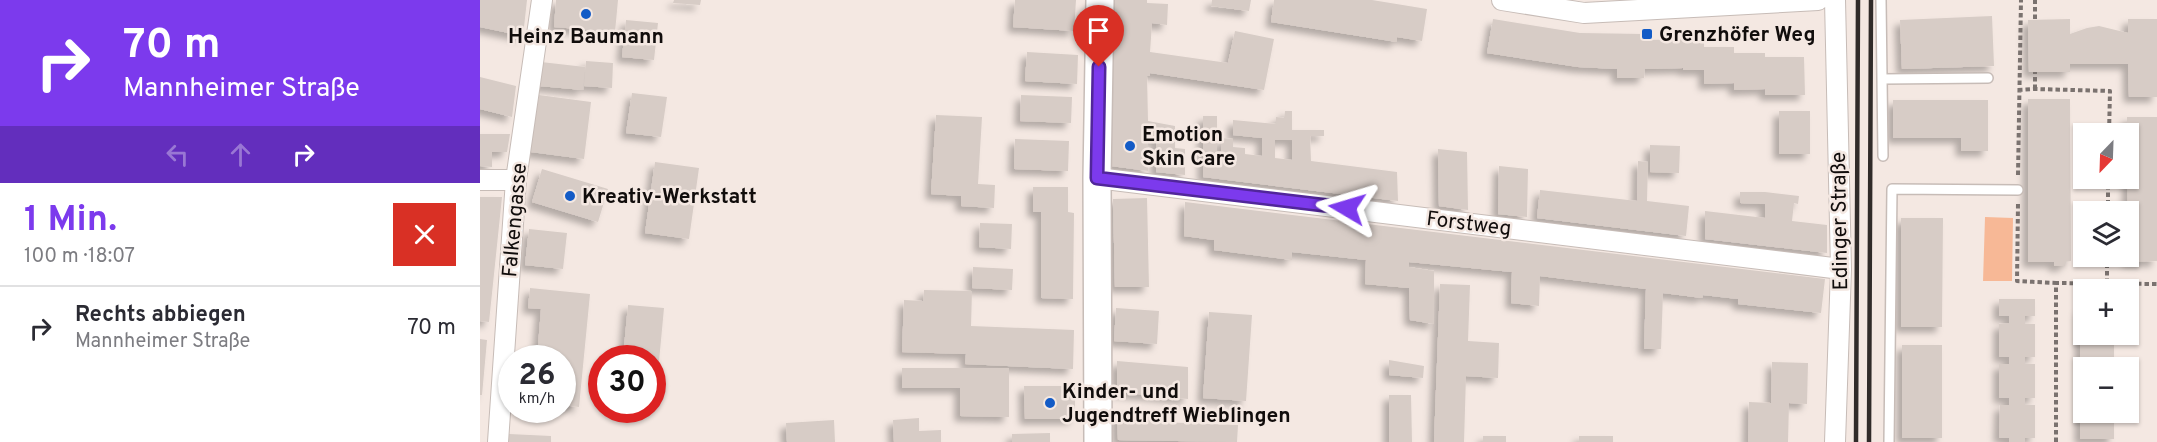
<!DOCTYPE html>
<html lang="de">
<head>
<meta charset="utf-8">
<style>
	:root { --surface:#fff; --page:#f7f7f7; --text:#2b2b33; --muted:#7c7c81; --line:#e1e1e2; --accent:#7c3aed }
	body { margin:0; font-family:Overpass,sans-serif; background:var(--page); color:var(--text); height:100vh; display:flex; flex-direction:column; font-size:22px; white-space:nowrap }
	* { box-sizing:border-box; margin:0 }
	p { font-size:20px; color:var(--muted) }
	.icon { flex:none; width:33px; height:33px; fill:none; stroke:currentColor; stroke-width:2; stroke-linecap:round; stroke-linejoin:round }
	.map { position:relative; flex:1; overflow:hidden }
	.drawer { display:flex; flex-direction:column; background:var(--surface); width:480px }
	.drawer>* { flex:none }
	.hud { background:#7c3aed; color:#fff; overflow:hidden }
	.needle { width:39px; rotate:203deg }
	.fabs { position:absolute; left:1593px; top:123px; display:grid; gap:12px }
	.fabs a { display:grid; place-items:center; width:66px; height:66px; border-radius:0px; background:var(--surface); box-shadow:0 2px 4px #0004; font-size:30px }
	.speed { position:absolute; left:18px; top:345px; display:flex; gap:12px; font-size:30px; font-weight:700; text-align:center }
	.speed>* { display:grid; place-content:center; width:78px; height:78px; border-radius:50%; background:var(--surface); box-shadow:0 2px 4px #0004; line-height:1 }
	.speed small { font-size:15px; font-weight:400 }
	.speed .limit { border:9px solid #d22; background:#fff; color:#111 }
	.pin { position:absolute; display:grid; place-items:center; width:51px; height:51px; color:#fff; margin:-62px -26px; border-radius:50% 50% 50% 0; rotate:-45deg; box-shadow:0 0 6px #0007 }
	.pin .icon { rotate:45deg }
	.me { position:absolute; width:66px; margin:-33px; rotate:277deg; stroke-linejoin:round; filter:drop-shadow(0 0 4px #0008) }
	.turn { display:flex; align-items:center; gap:21px; height:126px; padding:0 24px; font-size:27px }
	.turn .icon { width:78px; height:78px; stroke-width:2.5 }
	.turn b { display:block; font-size:42px; line-height:51px }
	.lanes { display:flex; align-items:center; height:57px; padding:0 24px; background:#0003; justify-content:center; gap:30px; direction:ltr }
	.lanes .off { opacity:.35 }
	.round { display:grid; place-items:center; flex:none; width:63px; height:63px; border-radius:0px; background:var(--page) }
	.head { display:flex; align-items:center; justify-content:space-between; height:102px; padding:0 24px }
	h1 { font-size:36px; font-weight:700; line-height:45px; color:var(--accent) }
	ul { padding:0; list-style:none }
	li { display:flex; align-items:center; gap:18px; height:84px; padding:0 24px; border-top:2px solid var(--line) }
	li div { flex:1 }
	li b { display:block; font-size:22px }
	li em { font-style:normal }
	main { display:flex; flex:1; min-height:0 }
	.map>svg:first-child { display:block }
	.green { fill:#f7b896 }
	.building { fill:#d7ccc6; fill-rule:evenodd; filter:url(#shadow) }
	.lines { fill:none; stroke-linecap:round; stroke-linejoin:round }
	.lane-casing { stroke:#c7bcb7; stroke-width:12 }
	.street-casing { stroke:#c7bcb7; stroke-width:22 }
	.secondary-casing { stroke:#c7bcb7; stroke-width:30 }
	.path { stroke:#7a726f; stroke-width:4; stroke-dasharray:4.5 3; stroke-linecap:butt }
	.lane { stroke:#fff; stroke-width:9 }
	.street { stroke:#fff; stroke-width:20 }
	.secondary { stroke:#fff; stroke-width:27 }
	.rail { stroke:#302b29; stroke-width:4.5 }
	.route-casing { stroke:#51269a; stroke-width:15 }
	.route { stroke:#7c3aed; stroke-width:10 }
	.poi-dot { fill:#135bc6; stroke:#f4e8e2; stroke-width:2 }
	.labels { text-anchor:middle; stroke-width:5; stroke-linejoin:round; paint-order:stroke }
	.poi-label { font-size:21px; font-weight:bold; fill:#110d0c; stroke:#f4e8e2; text-anchor:start }
	.street-label { font-size:21px; fill:#110d0c; stroke:#f4e8e2 }
</style>
</head>
<body>
<main>
<section class="drawer">
<div class="hud">
<div class="turn"><svg class="icon" aria-label="right" viewBox="0 0 24 24"><path d="M7 20v-9h11M14 6l5 5-5 5"/></svg><div><b>70 m</b>Mannheimer Straße</div></div>
<div class="lanes"><svg class="icon off" aria-label="left" viewBox="0 0 24 24"><path d="M17 20v-9H6M10 6l-5 5 5 5"/></svg><svg class="icon off" aria-label="ahead" viewBox="0 0 24 24"><path d="M12 20V5M6 11l6-6 6 6"/></svg><svg class="icon" aria-label="right" viewBox="0 0 24 24"><path d="M7 20v-9h11M14 6l5 5-5 5"/></svg></div>
</div>
<div class="head"><div><h1>1 Min.</h1><p>100 m · 18:07</p></div><a class="round" style="background:#d93025;color:#fff"><svg class="icon" aria-label="close" viewBox="0 0 24 24"><path d="M6 6l12 12M18 6L6 18"/></svg></a></div>
<ul>
<li><svg class="icon" aria-label="right" viewBox="0 0 24 24"><path d="M7 20v-9h11M14 6l5 5-5 5"/></svg><div><b>Rechts abbiegen</b><p>Mannheimer Straße</p></div><em>70 m</em></li>
</ul>
</section>
<div class="map">
<svg width="1677" height="442" viewBox="0 0 1677 442">
	<defs>
		<filter id="shadow"><feDropShadow dx="-5.5" dy="5.5" stdDeviation="3" flood-color="#0004"/></filter>
	</defs>
	<rect width="100%" height="100%" fill="#f4e8e2"/>
	<path class="green" d="M1505 217 1533 218 1532 281H1503Z"/>
	<path class="building" d="M0 0H47L43 36 0 27Z
		M76 0H138L135 32 74 27Z
		M194 0H221L220 5 193 3Z
		M535 0H596L594 31 533 27Z
		M633 0H667V3L688 4 687 25 672 23 670 52 748 63 755 31 794 39 784 90 670 73V76H667L668 121 695 126V148L705 149V175L676 172V139H668V171L631 166Z
		M732 0H771L769 11 731 6Z
		M794 0H892L947 9 942 41 917 37V42L791 22Z
		M1512 16 1514 66 1422 69 1420 20Z
		M1013 19 1100 33 1164 34 1163 40 1224 39V47H1254V53H1285V57H1324L1325 95H1285V89L1254 90V83L1224 84V70H1203V68L1165 69 1164 78H1137V69L1098 67 1007 53Z
		M1590 19V34L1607 28 1619 26 1648 33V19H1677V97H1649L1648 64H1590V72H1549L1548 20Z
		M146 20 178 23 174 60 142 57Z
		M547 52 598 55 597 84 545 81Z
		M106 61 133 63 132 88 104 86Z
		M61 62 105 67 103 90 59 86Z
		M0 77 36 86 32 117 0 109Z
		M152 93 187 97 181 137 146 133Z
		M59 95 111 102 104 159 51 152Z
		M541 95 592 97 591 123 540 121Z
		M1548 99H1590L1591 261 1585 262V266H1574V262H1548Z
		M1413 100H1508V151H1481V138H1413Z
		M805 111H812V130H844V136H830L831 161 917 172 918 201 723 177V116H737V151H741V138L753 139V147L765 148V154L782 156V138L753 135V120L796 124V117L804 118ZM795 140H812V160L795 158Z
		M1299 111H1330V154H1299Z
		M456 115 502 117 498 184 515 185 514 208 481 206V196L451 194Z
		M1647 117H1677V261L1648 262Z
		M0 134H30L27 152H12V167L0 166Z
		M535 139 589 141 588 171 534 169Z
		M1170 145 1200 146 1199 173 1170 172Z
		M958 149 987 152 988 210 959 206Z
		M1158 161 1168 162 1167 201 1209 206 1206 236 1057 218 1060 190 1157 201Z
		M175 162 219 168 209 239 165 233Z
		M1019 166 1048 169 1047 217 1018 214Z
		M62 169 128 189 118 222 52 202Z
		M553 187H588V212L594 213 593 299 561 298V212H553Z
		M1260 192H1285L1319 196 1318 204 1314 203 1312 221 1347 225V253L1225 239V211L1285 218V204L1260 203Z
		M0 197H22L9 322 0 321Z
		M667 198 669 287H635L633 199Z
		M705 202 1345 279 1341 313 1258 304V299L1223 295 1222 298 1183 293 1181 349H1164L1166 289 1060 276 1059 306 1031 303 1032 272 929 262V267L954 271V324L930 320 929 288 885 284 886 260 812 252V260L734 250V240L704 236Z
		M1421 218H1463L1462 327H1421Z
		M500 223 532 224 531 249 499 247Z
		M49 229 87 233 83 269 45 265Z
		M493 267 533 269 532 290 492 288Z
		M960 284 990 285 988 341 1019 343 1018 378 986 376 984 442H954Z
		M50 288 110 294 99 407 82 405V358H57L61 309 48 308Z
		M444 290 492 291 491 326 594 330 593 369 485 364 486 354 422 352 424 300 443 301Z
		M1519 299H1555V316H1545V324H1555V357H1545V364H1555V398H1545V405H1555V438H1545V442H1529V438H1519L1520 405H1529V398H1519V364H1529V357H1519V324L1529 323V316H1519Z
		M148 305 184 308 178 372H172V358H143Z
		M636 308 679 311 677 344 634 341Z
		M1600 309H1604V334H1634V368H1604V412H1634V439H1600Z
		M729 312 772 315 766 401 723 398Z
		M0 339 7 340 2 395H0Z
		M1422 345H1462V438H1422Z
		M909 360 944 366 943 378 909 375Z
		M637 361 708 367V399L637 392Z
		M1292 362 1328 363 1327 404 1309 403 1308 442H1268L1269 402 1291 403Z
		M422 368H529V417L480 416V388H422Z
		M544 386H595V419H545Z
		M909 395H931L932 442H909Z
		M679 410V422L758 425 757 442 638 440 637 411Z
		M439 418V431L461 430V442H414L413 420Z
		M354 420 355 442H307L306 423Z
		M570 433V442H532V434Z
		M29 434 71 436V442H28Z
		M1003 436H1026V442H1003Z
		M1099 436H1133V442H1099Z"/>
	<g class="lines">
		<defs>
			<path id="lane" d="M1401 0 1403 156
				M1403 79 1508 78
				M1409 442 1412 189 1538 190"/>
			<path id="street" d="M1022 0 1104 13 1338 0
				M617 178 1361 269
				M0 180H36
				M18 442 36 180 62 0
				M1355 442 1361 269 1355 0"/>
			<path id="secondary" d="M618 442 617 178 620 0"/>
		</defs>
		<use href="#lane" class="lane-casing"/>
		<use href="#street" class="street-casing"/>
		<use href="#secondary" class="secondary-casing"/>
		<path class="path" d="M1555 19V0
			M1555 89V72
			M1538 90 1555 89 1630 91 1629 134
			M1538 175 1541 0
			M1538 204 1537 281 1576 283
			M1628 212V178
			M1627 256V284
			M1576 442V283L1677 284"/>
		<use href="#lane" class="lane"/>
		<use href="#street" class="street"/>
		<use href="#secondary" class="secondary"/>
		<path class="rail" d="M1376 442 1378 0
			M1389 442 1391 0"/>
	</g>
	<g class="lines">
		<defs>
			<path id="route" d="M619 67 617 178 867 208"/>
		</defs>
		<use href="#route" class="route-casing"/>
		<use href="#route" class="route"/>
	</g>
	<g class="poi-dot">
		<circle cx="106" cy="14" r="6"/>
		<rect x="1161" y="28" width="12" height="12" rx="3"/>
		<circle cx="650" cy="146" r="6"/>
		<circle cx="90" cy="196" r="6"/>
		<circle cx="570" cy="403" r="6"/>
	</g>
	<g class="labels">
		<g class="poi-label">
			<text x="1179" y="41">Grenzhöfer Weg</text>
			<text x="106" y="43" text-anchor="middle">Heinz Baumann</text>
			<text x="662" y="141">Emotion<tspan x="662" dy="24">Skin Care</tspan></text>
			<text x="102" y="203">Kreativ-Werkstatt</text>
			<text x="582" y="398">Kinder- und<tspan x="582" dy="24">Jugendtreff Wieblingen</tspan></text>
		</g>
		<g class="street-label">
			<text transform="translate(34 220) rotate(-85)" y="7">Falkengasse</text>
			<text transform="translate(1359 221) rotate(-91)" y="7">Edinger Straße</text>
			<text transform="translate(989 223) rotate(7)" y="7">Forstweg</text>
		</g>
	</g>
</svg>
<div class="fabs">
<a><svg class="needle" viewBox="-14 -14 28 28"><path d="M0-13l5 13h-10z" fill="#e53935"/><path d="M0 13l5-13h-10z" fill="#7c7c81"/></svg></a>
<a><svg class="icon" aria-label="layers" viewBox="0 0 24 24"><path d="M12 4l9 5-9 5-9-5zM3 14l9 5 9-5"/></svg></a>
<a>+</a>
<a>−</a>
</div>
<div class="speed"><div>26<small>km/h</small></div><div class="limit">30</div></div>
<div class="pin" style="left:619px;top:67px;background:#d93025"><svg class="icon" aria-label="arrive" viewBox="0 0 24 24"><path d="M6 21V4h12l-3 4 3 4H6"/></svg></div>
<svg class="me" style="left:867px;top:208px" viewBox="-20 -20 40 40"><path d="M0-17L14 15 0 8-14 15z" fill="#7c3aed" stroke="#fff" stroke-width="4"/></svg>
</div>
</main>
</body>
</html>
